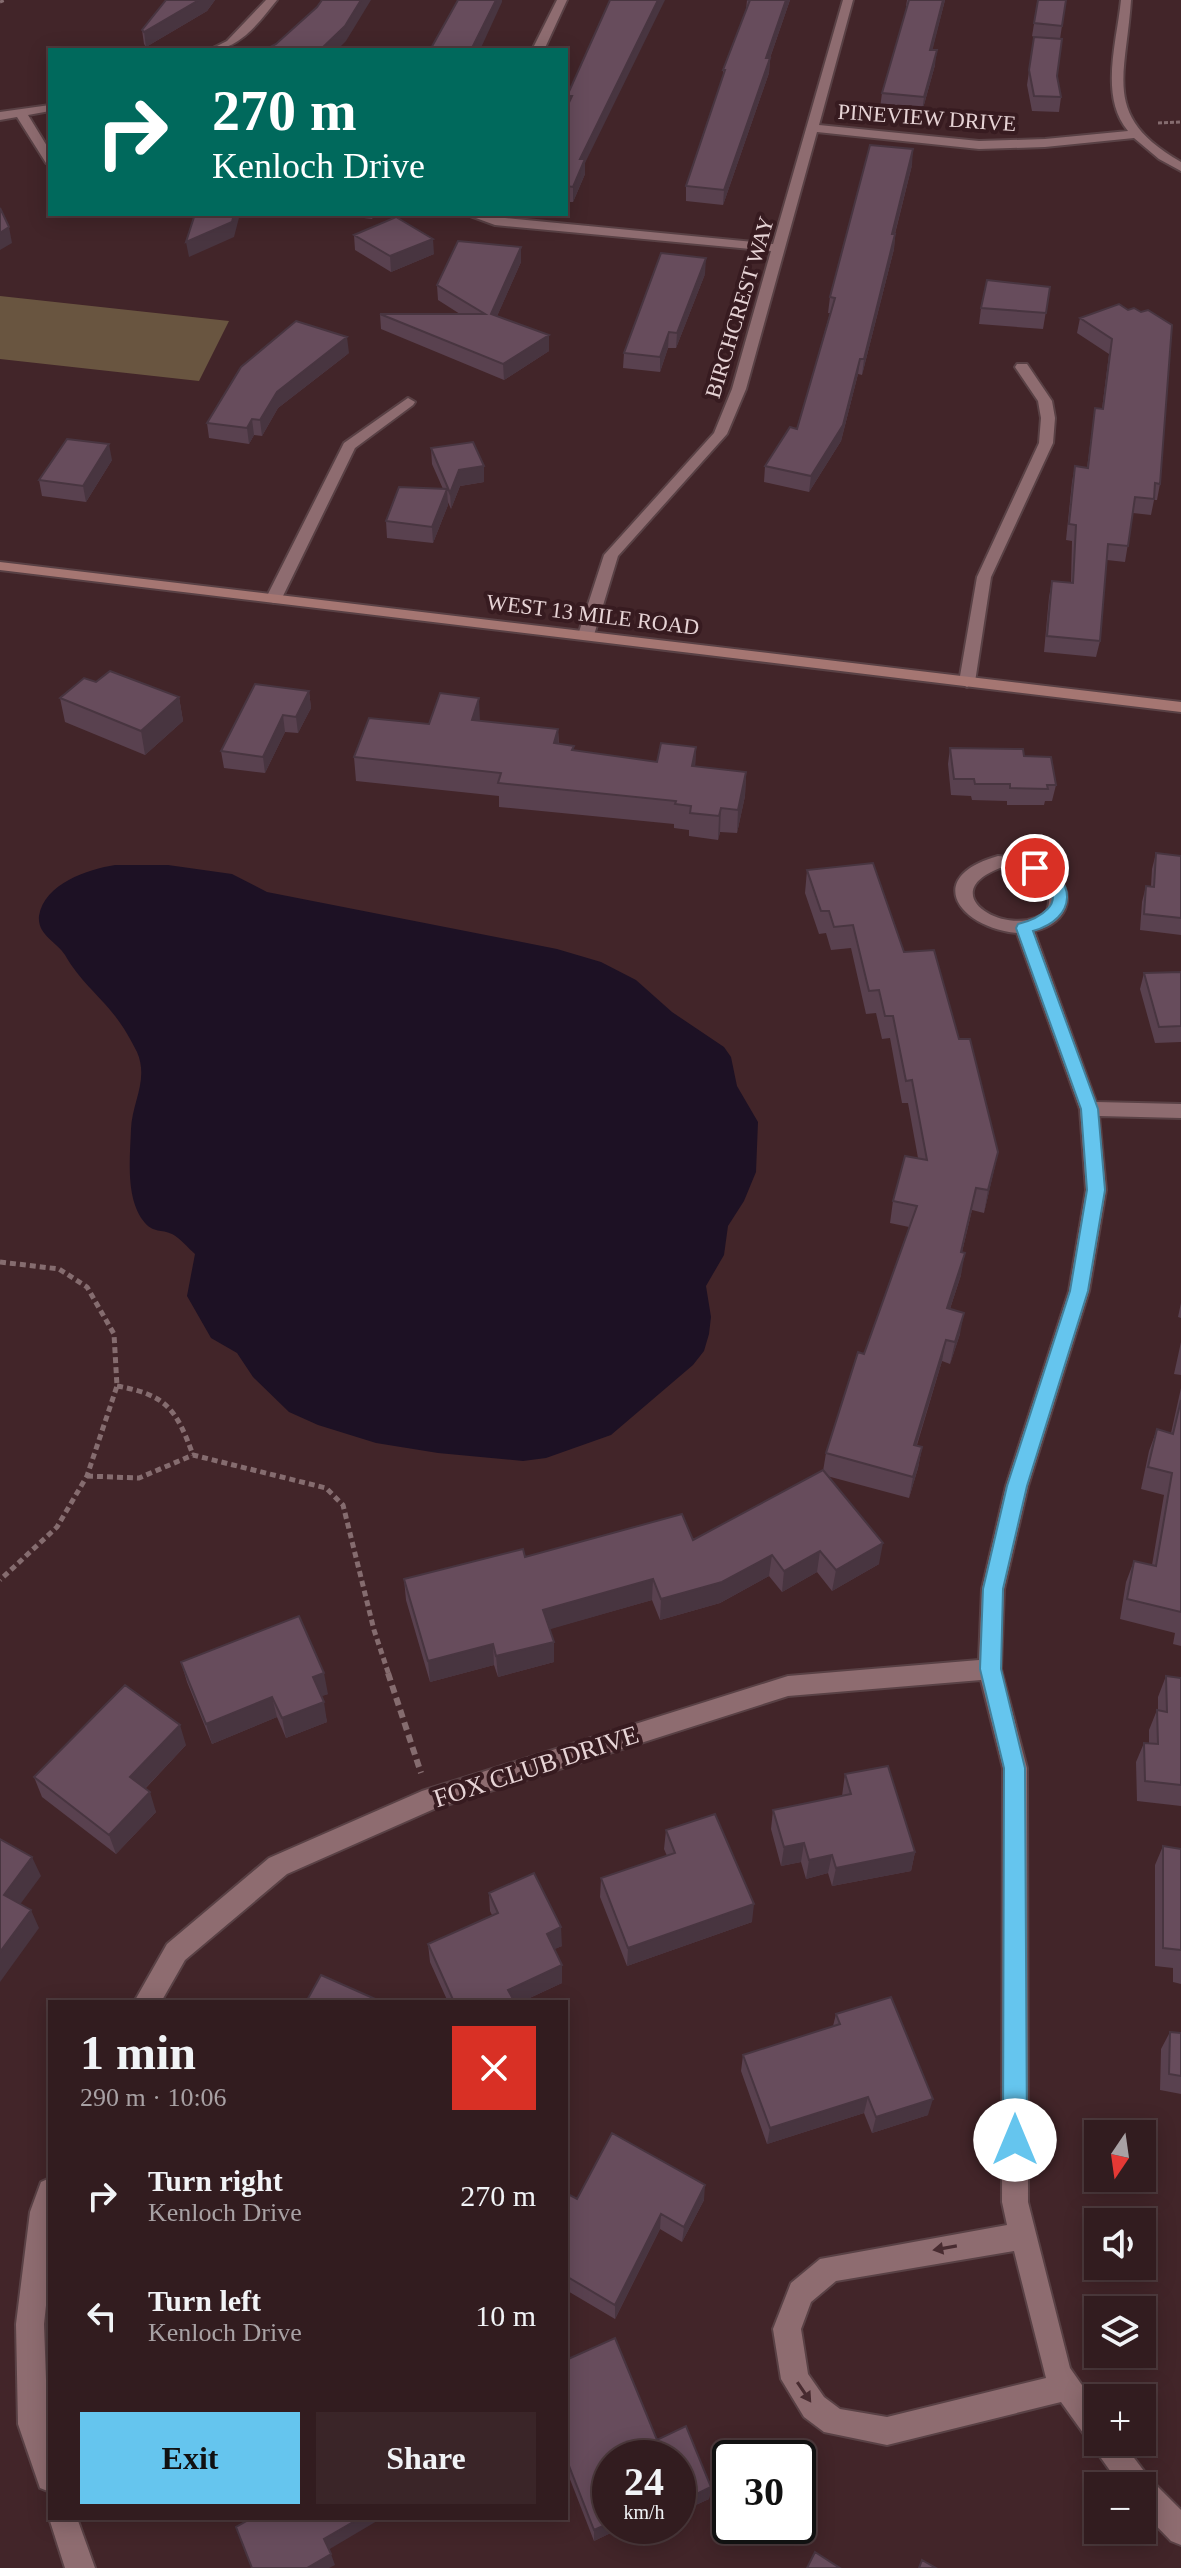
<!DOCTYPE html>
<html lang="en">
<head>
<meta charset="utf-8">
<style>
	:root { --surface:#321c1f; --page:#3a2528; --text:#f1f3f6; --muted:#a8a1a4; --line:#4d3a3d; --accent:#65c5ee }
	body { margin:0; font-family:Georgia,serif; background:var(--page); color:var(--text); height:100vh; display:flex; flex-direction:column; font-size:30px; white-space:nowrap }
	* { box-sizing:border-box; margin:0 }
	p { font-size:26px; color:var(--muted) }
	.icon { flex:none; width:44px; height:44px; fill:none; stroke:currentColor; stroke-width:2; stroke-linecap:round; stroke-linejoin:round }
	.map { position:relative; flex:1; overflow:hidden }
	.details { position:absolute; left:48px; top:2000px; width:520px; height:520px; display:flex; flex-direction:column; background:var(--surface); border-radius:0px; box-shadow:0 4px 20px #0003,0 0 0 2px var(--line) }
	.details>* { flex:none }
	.hud { position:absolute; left:48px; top:48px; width:520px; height:168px; border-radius:0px; box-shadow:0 4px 20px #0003,0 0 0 2px var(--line); background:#00695c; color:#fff; overflow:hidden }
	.needle { width:52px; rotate:193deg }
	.buttons { position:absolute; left:1084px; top:2120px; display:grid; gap:16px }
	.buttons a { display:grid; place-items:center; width:72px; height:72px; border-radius:0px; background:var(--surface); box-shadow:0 4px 20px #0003,0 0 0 2px var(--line); font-size:40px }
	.speed { position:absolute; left:592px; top:2440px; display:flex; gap:16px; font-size:40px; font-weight:700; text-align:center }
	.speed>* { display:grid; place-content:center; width:104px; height:104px; border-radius:50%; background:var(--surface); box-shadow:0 4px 20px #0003,0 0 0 2px var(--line); line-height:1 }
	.speed small { font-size:20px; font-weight:400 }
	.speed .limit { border:4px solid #111; border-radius:12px; background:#fff; color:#111 }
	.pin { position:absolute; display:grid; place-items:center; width:68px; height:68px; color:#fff; margin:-34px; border:4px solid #fff; border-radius:50%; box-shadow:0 2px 8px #0007 }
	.me { position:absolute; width:88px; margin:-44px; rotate:0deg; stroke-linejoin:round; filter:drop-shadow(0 0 6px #0008) }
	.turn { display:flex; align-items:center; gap:28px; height:168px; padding:0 32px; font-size:36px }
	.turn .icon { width:104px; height:104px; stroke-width:2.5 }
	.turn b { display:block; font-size:56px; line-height:68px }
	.round { display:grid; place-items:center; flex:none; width:84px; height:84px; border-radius:0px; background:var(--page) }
	.headline { display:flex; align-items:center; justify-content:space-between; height:136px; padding:0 32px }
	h1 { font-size:48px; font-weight:700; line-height:60px }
	.action { display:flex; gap:16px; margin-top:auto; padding:16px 32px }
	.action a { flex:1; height:92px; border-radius:0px; background:var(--accent); color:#111; font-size:32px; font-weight:700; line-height:92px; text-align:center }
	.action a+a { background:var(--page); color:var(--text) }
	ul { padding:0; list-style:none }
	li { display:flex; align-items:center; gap:24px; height:120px; padding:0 32px }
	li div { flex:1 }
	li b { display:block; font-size:30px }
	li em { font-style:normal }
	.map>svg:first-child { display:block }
	.forest { fill:#695540 }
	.water { fill:#1d1124 }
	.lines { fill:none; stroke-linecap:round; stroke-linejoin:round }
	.street-casing { stroke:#594145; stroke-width:4 }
	.secondary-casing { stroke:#594145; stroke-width:4 }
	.path-far2 { stroke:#856c6f; stroke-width:3; stroke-dasharray:4 2; stroke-linecap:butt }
	.path-far1 { stroke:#856c6f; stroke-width:5; stroke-dasharray:6 4; stroke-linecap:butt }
	.path { stroke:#856c6f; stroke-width:6; stroke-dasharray:8 5; stroke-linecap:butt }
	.street { fill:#8e6c70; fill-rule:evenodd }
	.secondary { fill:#a57672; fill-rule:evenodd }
	.wall { fill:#59414f }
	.shaded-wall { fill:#483540 }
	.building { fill:#674c5c; stroke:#483540; stroke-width:2 }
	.oneway { fill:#482b30 }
	.route { fill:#65c5ee; stroke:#42809b; stroke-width:2 }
	.labels { text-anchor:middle; stroke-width:8; stroke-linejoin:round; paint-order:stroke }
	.far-street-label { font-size:22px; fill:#e7d4d6; stroke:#371b20 }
	.street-label { font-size:26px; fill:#e7d4d6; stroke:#371b20 }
</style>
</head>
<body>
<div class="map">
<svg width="1181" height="2568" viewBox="0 0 1181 2568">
	<rect width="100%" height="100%" fill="#422529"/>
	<path class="forest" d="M0 296 229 321 199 381 0 359Z"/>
	<path class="water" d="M115 865H168L232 874 267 892 557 949 601 962 636 980 672 1012 724 1047 731 1057 737 1086 758 1122 756 1172 744 1201 728 1226 724 1255 706 1286 711 1317 709 1334 704 1351 693 1365 611 1435 546 1458 523 1461 438 1453 376 1443 318 1425 289 1412 253 1377 237 1353 211 1338 187 1296 195 1254C188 1248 180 1238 172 1234 161 1229 154 1233 145 1223 125 1200 130 1158 131 1129 132 1102 149 1080 137 1052 131 1040 123 1026 115 1016 97 993 80 981 65 955 57 942 37 935 39 916 44 884 88 869 115 865Z"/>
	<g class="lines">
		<defs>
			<path id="street" d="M266 0H277C259 22 240 50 209 50L227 41Z
				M557 0H567L544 50H532Z
				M843 0H853L819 125 979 141 1045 139 1128 131C1099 97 1117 41 1121 0H1131C1126 78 1101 116 1181 162V171L1159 159 1134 138 1045 147 979 149 817 132 746 389 727 434 618 556 594 635 586 640 581 638 578 635 604 555 714 433 732 389 771 251 495 225 465 214 773 244Z
				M50 105V111L28 115 50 151V164L46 163 17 117 0 120V112Z
				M1017 364H1027L1052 401 1055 418 1053 443 991 577 975 682 967 687 959 682 977 577 1039 443 1041 418 1038 401 1015 367Z
				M408 398 415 402 413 405 355 448 282 598 274 603 269 601 266 598 344 443Z
				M998 856C1015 858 1033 859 1047 868 1080 890 1070 923 1034 931L1096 1102 1181 1104V1118L1099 1116 1106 1190 1089 1291 1028 1486 1004 1589 1001 1669 1027 1768 1028 2202 1070 2368 1098 2408V2442H1122L1150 2479 1181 2510V2545L1171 2541 1142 2511V2486H1121L1061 2402 887 2445 824 2432 804 2417 781 2379 773 2329 791 2283 820 2259 1007 2225 1002 2202 1003 1768 981 1680 788 1696 434 1809 287 1874 185 1960 161 2002H134L167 1944 269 1858 422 1791 788 1676 979 1660 982 1589 1006 1486 1069 1291 1086 1190 1080 1109 1017 933C958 927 923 877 998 856ZM1000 868C1024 870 1058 879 1047 911 1013 941 930 895 1000 868ZM1014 2251 1046 2378 887 2417 840 2409 824 2397 808 2374 801 2329 811 2302 836 2281Z
				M50 2178V2268L44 2324 50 2492 40 2488 18 2424 16 2324 30 2212 41 2182Z
				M50 2515V2518H77L95 2568H65L49 2518Z"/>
			<path id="secondary" d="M0 562 1181 702V712L0 570Z"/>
		</defs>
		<use href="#street" class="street-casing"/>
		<use href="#secondary" class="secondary-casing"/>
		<path class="path-far2" d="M0 2 5 0
			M1158 123 1181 122"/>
		<path class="path-far1" d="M0 1262 59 1269 87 1287 114 1334 117 1386 87 1476 57 1527 0 1580
			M117 1386C167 1395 176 1409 193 1455
			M87 1476 139 1478 193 1455 326 1488 343 1505 374 1630 389 1675"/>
		<path class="path" d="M388 1673 421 1773"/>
		<use href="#street" class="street"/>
		<use href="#secondary" class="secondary"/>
	</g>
	<path class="wall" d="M166 0H215L207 11 146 47 144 44 142 30Z
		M610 0 585 163V174L573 202H566L567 96Z
		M747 0H790L770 58 769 73 723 205 686 201V186L723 79V70L746 10Z
		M907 0H945L932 50 935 65 922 112 880 108 882 93 907 6H906Z
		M1038 0H1066L1060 39 1057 76 1061 97 1059 112 1032 111 1027 85 1034 37 1032 36Z
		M912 165 895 234 894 249 862 375 858 374 841 441 809 492 764 482 765 466 797 429 830 313H828L830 297Z
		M332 214H375L372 219Z
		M354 235 434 254 391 272 355 250Z
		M521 262 497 316 549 351 504 380 381 329 380 314H460L438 300 437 285Z
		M705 274 676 348H668L660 372 623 368 624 353Z
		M1050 287 1043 329 979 324 981 308Z
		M1119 304 1160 484 1157 500H1154L1151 515 1133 513 1125 562 1107 560 1100 641 1096 657 1044 652 1049 597 1052 581 1071 583 1072 541 1066 540 1072 482 1075 466 1087 468 1095 408 1102 409 1109 354 1077 333 1080 318Z
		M349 353 278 408 262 436 254 435 249 444 209 438 207 423Z
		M431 448 484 482 460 486 451 509 447 500 448 505 433 543 387 538 386 521 443 489 432 464Z
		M112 460 86 502 42 496 39 480Z
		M96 682 179 697 183 721 145 755 65 722 60 698Z
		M309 691 311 708 298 733 285 732 265 773 224 768 221 751Z
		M480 721 558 729 559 744 574 750 657 762 696 747 695 766 746 772 745 796 737 833 720 832 718 840 689 836V830L674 828V824L499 807V796L356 781 354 757 429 724Z
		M950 748 1024 756 1056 785 1052 801H1045L1044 805H1007V801L972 800 971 796 951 795 948 764Z
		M1156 853 1181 856V935L1140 930 1142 902 1146 886H1151L1152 869Z
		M807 870 904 952 959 1039 998 1152 984 1213 972 1210 962 1252 961 1275 950 1309 960 1334 950 1364 942 1361 917 1445 922 1447 918 1468 909 1498 827 1476 879 1564 832 1591 817 1572 782 1592 769 1576 720 1603 660 1620 652 1600 549 1629 554 1642V1662L498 1677 494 1665 430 1682 406 1600 404 1579 525 1557 693 1540 823 1471 826 1453 864 1354 909 1227 890 1223 893 1201 918 1158 908 1103H902L890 1038 882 1039 876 1013 866 1014 851 948 831 950 826 933 819 934 805 893Z
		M1181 972V1042L1155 1043 1140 989 1144 973Z
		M1181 1303V1318L1178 1317Z
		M1181 1342V1375L1174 1374Z
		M1181 1388V1646L1173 1644 1175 1633 1120 1619 1126 1582 1134 1561 1152 1565 1164 1495 1141 1489 1149 1451 1157 1429 1171 1433Z
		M181 1662 328 1694 321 1696 327 1722 286 1738 277 1717 212 1744 187 1682Z
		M1166 1676 1181 1678V1806L1137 1801 1136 1762 1144 1743H1149V1730L1157 1710 1158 1711V1697Z
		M186 1745 145 1789 156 1812 116 1854 42 1797 34 1777Z
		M845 1774 915 1852 911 1871 832 1886 828 1873 806 1879 801 1862 781 1866 771 1829 773 1810 842 1796Z
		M666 1830 752 1922 627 1966 600 1897 601 1878 667 1856 664 1849Z
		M1163 1846 1181 1849V1984L1173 1982V1968L1155 1966V1865Z
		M489 1893 562 1946 554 1949 562 1965V1983L521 2002H448L430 1962 428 1944 492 1915 490 1911Z
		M836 2014 928 2115 872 2133 864 2113 767 2144 741 2071 743 2055 833 2026Z
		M1170 2032 1181 2033V2094L1160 2090 1161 2049Z
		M566 2193 577 2199 704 2200 682 2242 660 2229 615 2319 566 2290Z
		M615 2338 657 2440 686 2426 711 2487 709 2499 678 2513V2458H610V2526H625L594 2541 566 2469V2360Z"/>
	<path class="shaded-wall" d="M199 0H215L207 11 146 47 144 32Z
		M361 0H371L346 41 337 50H320Z
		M496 0H502V2L480 50H471Z
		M658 0H665L585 163V174L573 202V187L580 159Z
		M786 0H790L765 72 766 58Z
		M943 0H945L929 64 930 50Z
		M937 50 935 65 922 112 924 97Z
		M770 58 769 73 723 205 724 190Z
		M913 149 912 165 891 249 892 234Z
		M234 214H240L234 237 189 257 186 242Z
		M9 227 12 243 0 250V233Z
		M895 234 894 249 862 375 864 359Z
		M433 239 434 254 391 272 390 256Z
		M521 247V262L491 330V314Z
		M706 258 705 274 676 348 677 333Z
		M669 332 668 348 660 372V357Z
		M549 335V351L504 380 503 364Z
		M347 337 349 353 278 408 262 436 260 420 277 392Z
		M860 359 858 374 841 441 809 492 811 476Z
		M252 419 254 435 249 444 247 428Z
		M109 444 112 460 86 502 83 486Z
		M484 466V482L460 486 451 509 450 493 459 470Z
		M447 489 448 505 433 543 432 527Z
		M309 691 311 708 298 733 296 717Z
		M179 697 183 721 145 755 141 731Z
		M479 698 480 722 472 720Z
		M283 715 285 732 265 773 263 757Z
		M558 729 559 753 554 743Z
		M696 747 695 771 692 766Z
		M746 772 745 796 737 833 738 810Z
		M721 808 720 832 718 840 719 816Z
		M998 1152 993 1175 984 1213 988 1190Z
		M965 1253 961 1275 943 1330 947 1308Z
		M964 1313 960 1334 950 1364 955 1342Z
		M946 1340 942 1361 910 1466 914 1445Z
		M922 1447 918 1468 909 1498 913 1477Z
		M883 1543 879 1564 832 1591 836 1570Z
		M820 1551 817 1572 782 1592 784 1571Z
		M772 1555 769 1576 720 1603 660 1620 661 1599Z
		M653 1579 652 1600 544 1631 543 1610Z
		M554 1642V1662L498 1677 496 1656Z
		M493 1644 494 1665 430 1682 428 1661Z
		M324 1673 328 1694 317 1698 313 1677Z
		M272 1697 277 1717 212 1744 206 1724Z
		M324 1702 327 1722 286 1738 282 1718Z
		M180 1725 186 1745 137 1797 130 1777Z
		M150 1792 156 1812 116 1854 109 1835Z
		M804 1843 801 1862 781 1866 784 1847Z
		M915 1852 911 1871 832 1886 836 1868Z
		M832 1855 828 1873 806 1879 809 1860Z
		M32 1857 41 1876 13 1914 4 1895Z
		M754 1904 752 1922 627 1966 628 1948Z
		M31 1910 39 1928 0 1982V1952Z
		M561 1927 562 1946 548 1952 547 1934Z
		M562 1965V1983L521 2002H507L508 1990Z
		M868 2097 864 2113 767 2144 770 2128Z
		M933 2099 928 2115 872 2133 876 2117Z
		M705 2185 704 2200 682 2242 684 2227Z
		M661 2214 660 2229 615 2319V2305Z
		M711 2487 709 2499 678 2513V2503Z
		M360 2518H376L377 2521 328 2550 324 2539Z
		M610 2523V2526H625L594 2541V2530Z
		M636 2526H652L635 2534Z
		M331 2554 335 2565 329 2568H307Z"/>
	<path class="building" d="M166 0H199L144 32 142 30Z
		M322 0H361L345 26 320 50H265L276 44 317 7Z
		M458 0H496L471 50H430Z
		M610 0H658L580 159H585L573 187 566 186V109L572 96H567Z
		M747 0H786L766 58H770L724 190 686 186 725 70H723L750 0Z
		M909 0H943L930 50H937L924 97 882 93Z
		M1038 0H1066L1062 26 1034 23Z
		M1034 37 1062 39 1057 76 1061 97 1034 96 1029 70Z
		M870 145 913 149 892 234H895L864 359H860L843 425 811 476 765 466 790 427 797 429 835 298 830 297Z
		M0 208 9 227 0 233Z
		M195 214H234L232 222 186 242Z
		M396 217 433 239 390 256 354 235Z
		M458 241 521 247 491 314 549 335 503 364 380 314H485L437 285Z
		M661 253 706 258 677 333 669 332 660 357 624 353Z
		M987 280 1050 287 1046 313 981 308Z
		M1119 304 1128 310 1134 308 1141 312 1148 310 1172 325 1160 484 1155 483 1154 499 1135 497 1128 546 1108 544 1100 641 1047 636 1052 581 1073 583 1076 525 1069 524 1075 466 1088 468 1095 408 1103 409 1112 339 1080 318Z
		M296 321 347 337 277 392 260 420 252 419 247 428 207 423 241 367Z
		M67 439 109 444 83 486 39 480Z
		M473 442 484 466 459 470 450 493 431 448Z
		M399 487 447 489 432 527 386 521Z
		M110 671 179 697 141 731 60 698 84 678 96 682Z
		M255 684 309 691 296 717 283 715 263 757 221 751Z
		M440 693 479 698 472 720 558 729 554 743 574 746 572 750 657 762 661 743 696 747 692 766 746 772 738 810 721 808 719 816 690 813 691 806 675 804 676 801 498 783 501 773 354 757 369 718 429 724Z
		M950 748 1023 749 1024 756 1051 757 1056 785H1047L1048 789 1010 788V784H975L974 779H954Z
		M1156 853 1181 856V918L1144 914 1146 886 1154 887Z
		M873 863 904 952 934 950 959 1039H970L998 1152 988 1190 976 1188 961 1252 965 1253 947 1308 964 1313 955 1342 946 1340 914 1445 922 1447 913 1477 826 1453 858 1352 864 1354 917 1206 893 1201 905 1156 927 1160 912 1080 906 1081 893 1016H885L879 990 869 991 853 925 834 927 829 911H821L807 870Z
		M1181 972V1026L1159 1027 1144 973Z
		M1181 1400V1612L1127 1599 1134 1561 1156 1566 1172 1473 1148 1467 1157 1429 1173 1434Z
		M823 1470 883 1543 836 1570 820 1551 784 1571 772 1555 722 1582 661 1599 653 1579 543 1610 554 1642 496 1656 493 1644 428 1661 404 1579 523 1549 525 1557 682 1514 693 1540Z
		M299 1616 324 1673 313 1677 324 1702 282 1718 272 1697 206 1724 181 1662Z
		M1166 1676 1181 1678V1785L1145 1781 1144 1743 1158 1744 1157 1710 1167 1712Z
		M125 1685 180 1725 130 1777 150 1792 109 1835 34 1777Z
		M888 1766 915 1852 836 1868 832 1855 809 1860 804 1843 784 1847 773 1810 851 1794 845 1774Z
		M715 1814 754 1904 628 1948 601 1878 675 1853 666 1830Z
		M0 1839 32 1857 4 1895 31 1910 0 1952Z
		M1163 1846 1181 1849V1950L1163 1948Z
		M534 1873 561 1927 547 1934 562 1965 508 1990 513 1999 507 2002H454L428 1944 498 1913 489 1893Z
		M321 1975 382 2002H306Z
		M891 1997 933 2099 876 2117 868 2097 770 2128 743 2055 840 2024 836 2014Z
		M1170 2032 1181 2033V2076L1169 2074Z
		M612 2133 705 2185 684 2227 661 2214 615 2305 566 2276V2193L577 2199Z
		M615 2338 657 2440 686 2426 711 2487 678 2503V2458H610V2523L594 2530 566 2458V2360Z
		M252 2518H360L324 2539 331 2554 307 2568H252L236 2527Z
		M815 2552 840 2568H807Z
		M922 2560 936 2568H919Z"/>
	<defs><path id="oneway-solid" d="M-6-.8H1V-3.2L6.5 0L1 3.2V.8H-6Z" transform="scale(2)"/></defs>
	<g class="oneway">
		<use href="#oneway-solid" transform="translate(945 2248) rotate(170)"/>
		<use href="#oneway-solid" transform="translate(804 2392) rotate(56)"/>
	</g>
	<path class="route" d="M1035 863C1079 877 1077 919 1033 931L1098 1109 1105 1190 1088 1291 1027 1486 1003 1589 1001 1669 1025 1768 1027 2140 1023 2148 1015 2151 1007 2148 1003 2140 1004 1768 980 1669 983 1589 1007 1486 1070 1291 1087 1190 1081 1109 1016 928 1018 924C1038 919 1069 903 1043 880 1038 876 1032 874 1027 868Z"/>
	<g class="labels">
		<g class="far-street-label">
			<text transform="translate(927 117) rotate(4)" y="8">PINEVIEW DRIVE</text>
			<text transform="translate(739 307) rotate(-73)" y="8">BIRCHCREST WAY</text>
			<text transform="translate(593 614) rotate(7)" y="8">WEST 13 MILE ROAD</text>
		</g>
		<g class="street-label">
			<text transform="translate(536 1766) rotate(-18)" y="9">FOX CLUB DRIVE</text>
		</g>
	</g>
</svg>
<div class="buttons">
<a><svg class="needle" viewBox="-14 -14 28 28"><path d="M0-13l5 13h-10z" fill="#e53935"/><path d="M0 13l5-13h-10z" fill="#a8a1a4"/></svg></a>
<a><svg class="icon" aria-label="sound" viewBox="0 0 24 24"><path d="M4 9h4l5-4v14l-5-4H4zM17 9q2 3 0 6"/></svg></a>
<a><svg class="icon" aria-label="layers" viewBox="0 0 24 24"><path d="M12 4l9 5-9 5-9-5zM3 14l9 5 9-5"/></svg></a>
<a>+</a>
<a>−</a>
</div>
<div class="speed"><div>24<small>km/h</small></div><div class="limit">30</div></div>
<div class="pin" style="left:1035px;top:868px;background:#d93025"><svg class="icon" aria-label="arrive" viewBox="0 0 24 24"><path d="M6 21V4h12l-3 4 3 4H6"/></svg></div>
<svg class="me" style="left:1015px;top:2140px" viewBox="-20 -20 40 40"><circle r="19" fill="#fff"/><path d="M0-13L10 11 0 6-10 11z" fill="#65c5ee"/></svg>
<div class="hud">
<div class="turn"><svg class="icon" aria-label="right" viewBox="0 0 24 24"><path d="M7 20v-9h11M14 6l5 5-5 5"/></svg><div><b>270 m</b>Kenloch Drive</div></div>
</div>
<section class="details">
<div class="headline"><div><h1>1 min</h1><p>290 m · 10:06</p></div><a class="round" style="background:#d93025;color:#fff"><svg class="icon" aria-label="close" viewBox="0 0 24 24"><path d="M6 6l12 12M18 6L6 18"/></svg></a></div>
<ul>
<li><svg class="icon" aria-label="right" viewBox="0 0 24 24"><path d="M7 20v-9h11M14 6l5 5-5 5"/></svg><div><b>Turn right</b><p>Kenloch Drive</p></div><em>270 m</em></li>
<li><svg class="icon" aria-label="left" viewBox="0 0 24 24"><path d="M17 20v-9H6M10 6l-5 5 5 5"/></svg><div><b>Turn left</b><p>Kenloch Drive</p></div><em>10 m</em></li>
</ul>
<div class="action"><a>Exit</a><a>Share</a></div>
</section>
</div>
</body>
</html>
